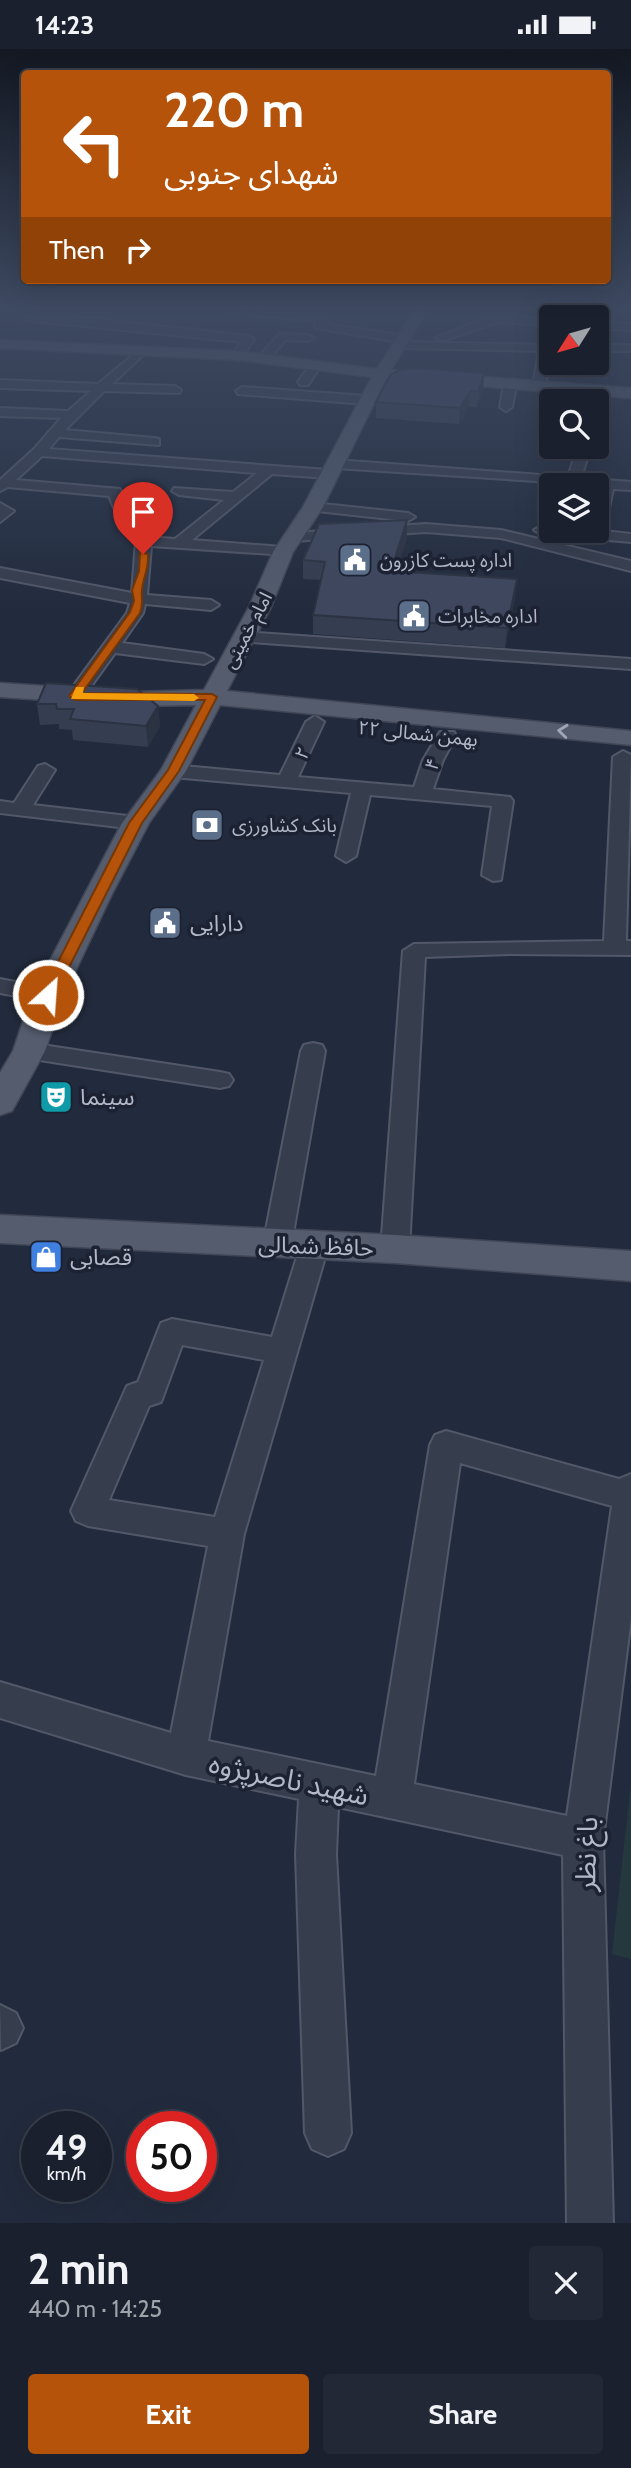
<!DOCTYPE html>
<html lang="en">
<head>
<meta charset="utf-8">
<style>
	:root { --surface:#1a202e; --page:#232836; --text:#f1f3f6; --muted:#9fa3aa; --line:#383e4a; --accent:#b45309 }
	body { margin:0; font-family:Cabin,"Noto Sans Arabic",sans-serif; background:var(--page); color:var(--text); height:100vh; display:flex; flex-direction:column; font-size:26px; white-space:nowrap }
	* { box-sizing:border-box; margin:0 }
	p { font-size:23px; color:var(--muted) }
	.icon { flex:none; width:38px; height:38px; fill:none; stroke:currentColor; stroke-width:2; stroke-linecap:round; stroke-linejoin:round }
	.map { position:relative; height:2174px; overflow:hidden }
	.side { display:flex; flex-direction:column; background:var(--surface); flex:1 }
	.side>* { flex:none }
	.guide { position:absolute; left:21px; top:21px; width:590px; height:214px; border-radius:7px; box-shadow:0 7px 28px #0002,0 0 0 2px var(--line); background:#b45309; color:#fff; overflow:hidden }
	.needle { width:46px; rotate:233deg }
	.tools { position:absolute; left:539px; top:256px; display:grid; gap:14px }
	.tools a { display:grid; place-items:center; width:70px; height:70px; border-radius:7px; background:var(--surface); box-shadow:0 7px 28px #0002,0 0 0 2px var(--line); font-size:35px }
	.speed { position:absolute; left:21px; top:2062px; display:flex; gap:14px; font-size:35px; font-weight:700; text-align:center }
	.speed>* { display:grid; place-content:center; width:91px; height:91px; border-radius:50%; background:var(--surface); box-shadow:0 7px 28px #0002,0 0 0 2px var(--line); line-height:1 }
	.speed small { font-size:18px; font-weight:400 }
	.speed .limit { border:10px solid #d22; background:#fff; color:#111 }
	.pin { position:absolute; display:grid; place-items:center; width:60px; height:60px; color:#fff; margin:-72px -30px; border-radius:50% 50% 50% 0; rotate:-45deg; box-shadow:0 0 7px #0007 }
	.pin .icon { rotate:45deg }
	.me { position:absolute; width:77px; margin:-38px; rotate:26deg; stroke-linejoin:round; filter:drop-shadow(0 0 5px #0008) }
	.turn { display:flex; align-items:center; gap:24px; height:147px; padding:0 28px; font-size:32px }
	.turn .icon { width:91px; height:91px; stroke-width:2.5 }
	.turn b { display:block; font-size:49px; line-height:60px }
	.then { display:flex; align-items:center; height:66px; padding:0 28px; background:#0003; gap:14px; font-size:26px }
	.round { display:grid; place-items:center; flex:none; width:74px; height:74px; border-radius:7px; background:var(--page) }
	.summary { display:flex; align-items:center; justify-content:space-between; height:119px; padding:0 28px }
	h1 { font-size:42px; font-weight:700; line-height:52px }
	.primary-button { display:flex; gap:14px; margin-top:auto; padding:14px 28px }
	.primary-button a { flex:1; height:80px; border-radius:7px; background:var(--accent); color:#fff; font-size:28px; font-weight:700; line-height:80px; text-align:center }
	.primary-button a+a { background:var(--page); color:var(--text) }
	.status { display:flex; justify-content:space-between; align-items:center; height:49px; padding:0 35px; background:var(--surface); direction:ltr }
	.status svg { height:19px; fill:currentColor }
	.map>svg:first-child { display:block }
	.green { fill:#24383e }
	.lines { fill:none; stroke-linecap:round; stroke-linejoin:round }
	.minor-casing { stroke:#525868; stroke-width:4 }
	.major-casing { stroke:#404656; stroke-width:3 }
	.minor { fill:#363d4d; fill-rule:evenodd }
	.major { fill:#545c6d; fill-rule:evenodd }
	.wall { fill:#353d50 }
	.shaded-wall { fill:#2b3241 }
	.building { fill:#3e475d; stroke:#2b3241; stroke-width:2 }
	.oneway { stroke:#9fa6b7 }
	.route { fill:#b45309; stroke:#753606; stroke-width:2 }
	.slow { fill:#f59e0b }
	.labels { text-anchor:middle; stroke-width:7; stroke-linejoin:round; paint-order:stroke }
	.far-poi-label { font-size:19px; fill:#b2b8c9; stroke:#1c2232; text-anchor:start }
	.far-street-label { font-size:19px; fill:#b2b8c9; stroke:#1c2232 }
	.poi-label { font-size:23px; fill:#b2b8c9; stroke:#1c2232; text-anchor:start }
	.street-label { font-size:23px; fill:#b2b8c9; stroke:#1c2232 }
	.near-street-label { font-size:28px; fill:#b2b8c9; stroke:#1c2232 }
</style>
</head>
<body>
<div class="status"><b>14:23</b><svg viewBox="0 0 49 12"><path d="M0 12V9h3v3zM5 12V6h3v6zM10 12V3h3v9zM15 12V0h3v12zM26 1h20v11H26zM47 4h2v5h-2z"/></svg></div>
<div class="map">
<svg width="631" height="2174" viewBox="0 0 631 2174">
	<rect width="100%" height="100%" fill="#222b3d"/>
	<path class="green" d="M631 1734V1910L612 1905Z"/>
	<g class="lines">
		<defs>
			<path id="minor" d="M225 261 323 266 328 269 326 275 404 287 410 290 406 293 551 296 546 331 540 335 534 331 539 302 400 299 394 296 400 293 315 279 316 272 230 264Z
				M506 261H519L509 267 551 270V276L497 273 445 291 435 289Z
				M29 266 79 268 248 287 254 290 241 310 237 311 231 308 241 293 25 271 24 269Z
				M597 273 631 275V281L597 279Z
				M279 285 308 286 314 289 308 292 286 291 267 312H259V308Z
				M597 296H631V302H597Z
				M141 299 145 300V304L112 335 175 337 181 341 179 344 104 342 65 381 154 389 159 390V396L59 388 49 400 328 421 335 425 328 429 272 425 192 491 283 498 291 503 288 506 151 497 147 546 211 551 219 556 211 561 145 555 143 564 122 594 204 605 213 610 204 615 115 604 81 651 75 652 66 647 127 564 130 554 0 529V519L132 544 136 492 118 468 109 447 8 438 0 442V431L34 400 61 369 0 367V359L68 362 91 342 0 339V331L98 335ZM42 407 257 424 233 443 174 439 172 442 179 446 224 451 175 490 148 488 132 467 120 440 16 431Z
				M312 313 322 315 308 336H300L298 333Z
				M510 332 516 336 512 358 506 362 500 358 504 336Z
				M242 338 366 347 372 351 366 355 238 345 236 342Z
				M578 397H591L581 429 631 433V441L613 440 604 482 631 485V493L541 485 534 481 541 477H551V481H597L599 439 597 436 336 419 329 415 336 411 568 428Z
				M0 454 14 462 0 473Z
				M313 454 408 464 415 468 408 472 308 461V455Z
				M426 475 501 481 631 512V522L501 489 426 483 294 492 287 488 294 484Z
				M243 583 631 610V620L237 592 235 588 237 584Z
				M315 667 324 673 298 728 414 738 423 711 440 683H454L456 687 443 711 433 740 510 748 513 752 501 831 493 832 482 826 492 757 370 746 356 807 346 813 336 807 351 744 173 728 163 722 173 716 280 726 306 673Z
				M623 702 631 706 626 892H631V906L510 905 425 908 409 1200 405 1208 395 1211 385 1208 381 1200 403 902 414 895 604 892 613 708Z
				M45 715 55 721 33 756 136 768 146 774 136 780 0 764V752L14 754 38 717Z
				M0 930 56 941 60 946 56 951 48 953 0 944Z
				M29 994 220 1023 229 1025 233 1031 229 1037 220 1039 20 1008 17 1002 20 996Z
				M313 994 322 996 325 1002 291 1196 287 1204 277 1207 267 1204 263 1196 301 1002 304 996Z
				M314 1187 324 1190 328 1198 244 1485 208 1692 376 1727 430 1396 435 1386 446 1382 619 1430 631 1425V1569L603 1790 613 2174H567L563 1806 338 1758 336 1805 351 2084 344 2100 328 2107 312 2100 305 2084 296 1805 299 1750 186 1726 0 1669V1633L171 1684 208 1497 88 1477 76 1472 71 1462 127 1337 138 1333 161 1274 172 1270 272 1288 300 1198 304 1190ZM182 1296 264 1311 215 1468 109 1451 149 1357 161 1353ZM460 1414 612 1457 567 1767 414 1735Z
				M0 1956 16 1964 23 1979 16 1994 1 2001Z"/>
			<path id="major" d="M414 261H428L391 321 631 339V349L386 330 323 458 293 503 271 558 227 642 631 682V696L220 656 186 722 149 774 112 845 64 946 45 1002 12 1062 0 1066V1024L13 1002 32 946 122 774 161 721 196 656 136 657 0 648V634L136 643 204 641 249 558 273 503 303 458 372 328 239 311 0 299V291L239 302 377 320Z
				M0 1166 395 1186 631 1202V1232L395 1214 0 1194Z"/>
		</defs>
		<use href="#minor" class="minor-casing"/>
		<use href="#major" class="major-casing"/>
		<use href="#minor" class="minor"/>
		<use href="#major" class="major"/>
	</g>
	<path class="wall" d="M484 324 483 340 477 358H469L459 375 376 369V353Z
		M407 471V490L396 522 515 549 505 599 313 585V566L321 531 303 530V511Z
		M46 634 158 657 160 677 148 698 73 691 72 681 59 680V675L40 676 37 655Z"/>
	<path class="shaded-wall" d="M484 324 483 340 477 358 479 342Z
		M470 342 469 358 459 375 460 359Z
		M407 471V490L390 541 391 522Z
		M517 530 515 549 505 599 507 579Z
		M158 657 160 677 148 698 146 677Z"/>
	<path class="building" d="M416 319 484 324 479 342H470L460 359 376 353 391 325 400 321Z
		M407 471 391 522 517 530 507 579 313 566 325 513 303 511 319 475Z
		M46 634 137 640 158 657 146 677 70 670 74 660H57L56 655H37Z"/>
	<defs><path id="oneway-chevron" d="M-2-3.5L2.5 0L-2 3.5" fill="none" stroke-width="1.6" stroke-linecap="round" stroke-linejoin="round" transform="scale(1.75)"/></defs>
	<use class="oneway" href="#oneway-chevron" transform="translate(563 682) rotate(-174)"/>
	<linearGradient id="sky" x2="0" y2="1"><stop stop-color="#131822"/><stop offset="0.46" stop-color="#3e4a62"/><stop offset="1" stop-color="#3e4a62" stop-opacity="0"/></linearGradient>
	<rect width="631" height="565" fill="url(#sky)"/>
	<path class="route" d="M140 503 148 505C149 521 143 528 142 541 141 550 144 554 140 564L82 644 212 645 217 648 179 722 142 774 55 946 48 950 41 946 129 774 168 721 205 651H75L69 647 130 563 134 552 132 541 139 522Z"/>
	<path class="slow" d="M76 638H84L83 644 194 645 199 649 194 652 71 650Z"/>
	<defs>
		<symbol id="civic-square" viewBox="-11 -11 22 22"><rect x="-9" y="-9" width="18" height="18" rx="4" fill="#5c6f8a" stroke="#1c2232"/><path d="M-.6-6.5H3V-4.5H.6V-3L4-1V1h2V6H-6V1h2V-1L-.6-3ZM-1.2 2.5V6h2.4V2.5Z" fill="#fff"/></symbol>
		<symbol id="bank-square" viewBox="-11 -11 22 22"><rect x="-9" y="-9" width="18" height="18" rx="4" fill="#5c6f8a" stroke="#1c2232"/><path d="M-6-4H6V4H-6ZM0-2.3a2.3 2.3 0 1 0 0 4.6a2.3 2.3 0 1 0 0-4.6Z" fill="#fff"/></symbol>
		<symbol id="theatre-square" viewBox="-11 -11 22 22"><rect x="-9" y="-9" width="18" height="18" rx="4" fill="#0f9aa8" stroke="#1c2232"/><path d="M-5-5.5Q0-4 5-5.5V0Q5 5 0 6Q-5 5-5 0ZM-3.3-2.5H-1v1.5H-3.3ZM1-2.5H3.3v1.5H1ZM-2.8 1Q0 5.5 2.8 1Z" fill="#fff"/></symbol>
		<symbol id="shop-square" viewBox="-11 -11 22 22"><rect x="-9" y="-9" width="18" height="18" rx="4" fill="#3f7fe0" stroke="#1c2232"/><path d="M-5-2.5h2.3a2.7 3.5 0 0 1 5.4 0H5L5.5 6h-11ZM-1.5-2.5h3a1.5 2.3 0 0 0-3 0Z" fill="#fff"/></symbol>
	</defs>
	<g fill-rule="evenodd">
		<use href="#civic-square" x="336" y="492" width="38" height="38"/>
		<use href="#civic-square" x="395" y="548" width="38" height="38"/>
		<use href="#bank-square" x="188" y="757" width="38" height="38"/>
		<use href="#civic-square" x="146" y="855" width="38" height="38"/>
		<use href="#theatre-square" x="37" y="1029" width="38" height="38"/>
		<use href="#shop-square" x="27" y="1189" width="38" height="38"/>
	</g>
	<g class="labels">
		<g class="far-poi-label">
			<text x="380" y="518">اداره پست کازرون</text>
			<text x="438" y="574">اداره مخابرات</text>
			<text x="232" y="783">بانک کشاورزی</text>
		</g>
		<g class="far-street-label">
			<text transform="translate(247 581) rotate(-62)" y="7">امام خمینی</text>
			<text transform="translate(418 684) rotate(6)" y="7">۲۲ بهمن شمالی</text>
			<text transform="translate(302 704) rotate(-63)" y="7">۲</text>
			<text transform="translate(432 715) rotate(-67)" y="7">۴</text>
		</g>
		<g class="poi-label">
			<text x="190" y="882">دارایی</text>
			<text x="80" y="1056">سینما</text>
			<text x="70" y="1216">قصابی</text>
		</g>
		<g class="street-label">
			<text transform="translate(316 1197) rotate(2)" y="8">حافظ شمالی</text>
		</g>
		<g class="near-street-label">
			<text transform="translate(289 1730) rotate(12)" y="10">شهید ناصرپژوه</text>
			<text transform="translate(586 1805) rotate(-88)" y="10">باغ نظر</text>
		</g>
	</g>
</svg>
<div class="tools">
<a><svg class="needle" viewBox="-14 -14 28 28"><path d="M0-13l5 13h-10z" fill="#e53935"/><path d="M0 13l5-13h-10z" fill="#9fa3aa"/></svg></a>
<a><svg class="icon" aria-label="search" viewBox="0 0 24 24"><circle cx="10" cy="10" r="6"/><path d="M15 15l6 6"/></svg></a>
<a><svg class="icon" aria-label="layers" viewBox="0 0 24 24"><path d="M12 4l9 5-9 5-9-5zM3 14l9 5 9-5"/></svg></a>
</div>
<div class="speed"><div>49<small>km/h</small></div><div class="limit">50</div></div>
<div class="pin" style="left:143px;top:505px;background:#d93025"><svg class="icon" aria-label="arrive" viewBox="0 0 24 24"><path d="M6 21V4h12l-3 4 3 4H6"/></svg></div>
<svg class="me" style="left:48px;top:946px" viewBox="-20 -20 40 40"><circle r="17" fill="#b45309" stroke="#fff" stroke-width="3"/><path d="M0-11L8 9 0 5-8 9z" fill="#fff"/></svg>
<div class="guide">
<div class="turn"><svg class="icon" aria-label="left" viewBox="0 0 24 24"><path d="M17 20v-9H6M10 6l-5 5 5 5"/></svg><div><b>220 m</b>شهدای جنوبی</div></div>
<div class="then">Then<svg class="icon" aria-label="right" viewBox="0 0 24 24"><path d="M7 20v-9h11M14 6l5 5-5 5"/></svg></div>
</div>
</div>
<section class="side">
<div class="summary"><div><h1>2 min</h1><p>440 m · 14:25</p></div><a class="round"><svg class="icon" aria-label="close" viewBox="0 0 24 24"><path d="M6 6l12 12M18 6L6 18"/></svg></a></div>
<div class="primary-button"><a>Exit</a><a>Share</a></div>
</section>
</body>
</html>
